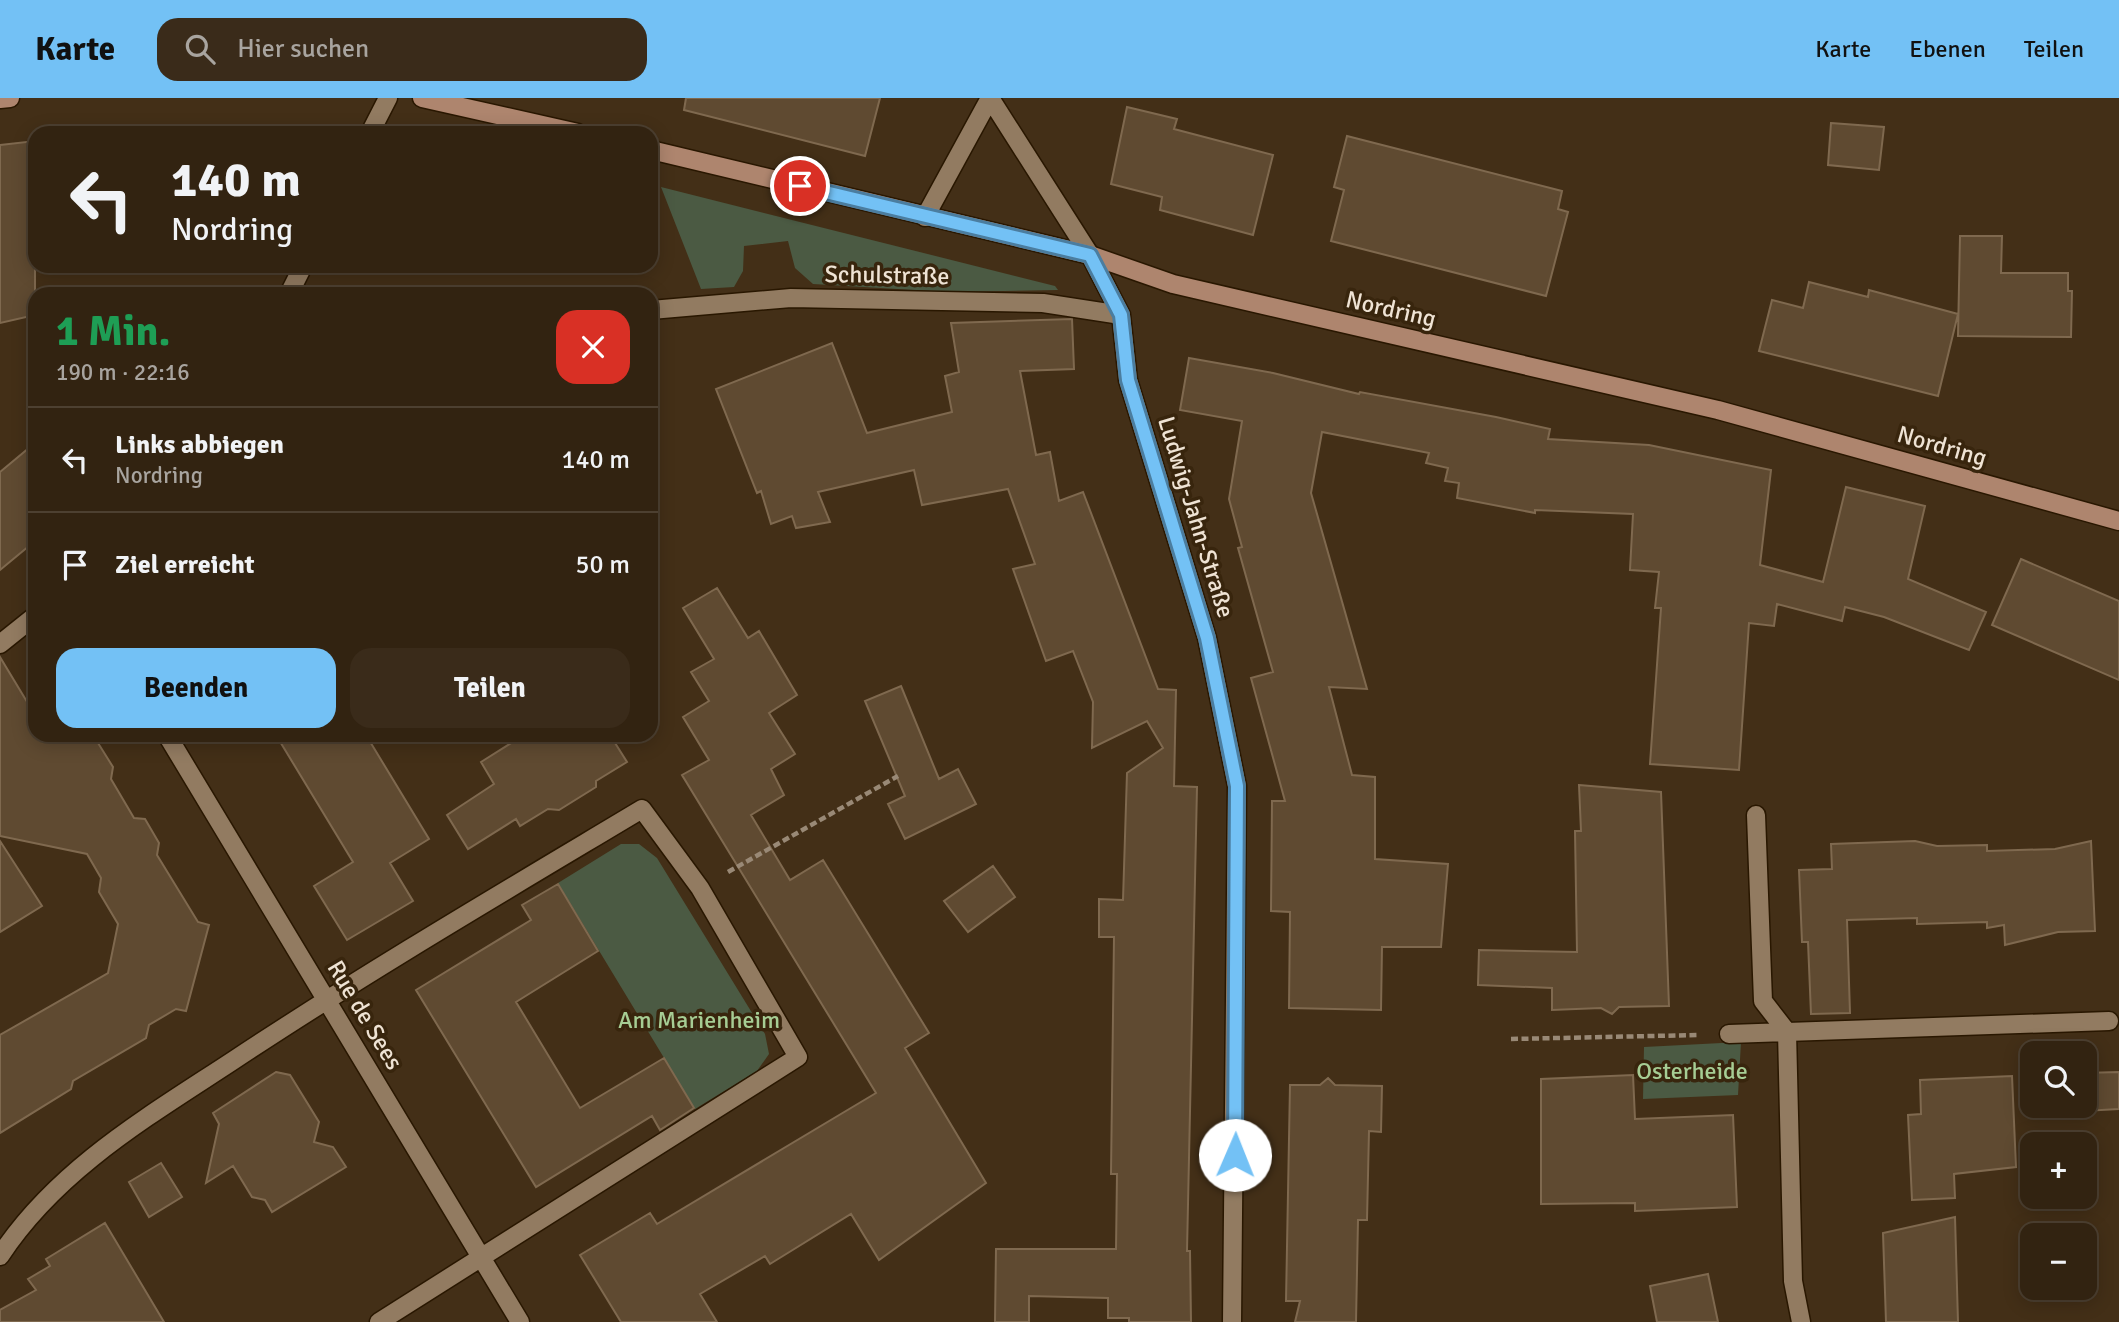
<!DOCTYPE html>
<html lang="de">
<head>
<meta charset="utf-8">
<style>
	:root { --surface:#322311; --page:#3a2b1a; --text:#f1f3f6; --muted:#a8a49f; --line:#4d4031; --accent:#73c1f5 }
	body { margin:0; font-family:Signika,sans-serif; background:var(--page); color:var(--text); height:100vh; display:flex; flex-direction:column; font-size:26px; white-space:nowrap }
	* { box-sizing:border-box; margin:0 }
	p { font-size:23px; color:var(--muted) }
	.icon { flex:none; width:38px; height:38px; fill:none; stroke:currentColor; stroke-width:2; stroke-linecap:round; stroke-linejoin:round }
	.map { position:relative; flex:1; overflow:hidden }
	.panel { position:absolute; left:28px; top:189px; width:630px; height:455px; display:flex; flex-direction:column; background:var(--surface); border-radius:21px; box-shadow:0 4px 18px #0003,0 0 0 2px var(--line) }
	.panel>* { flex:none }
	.banner { position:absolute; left:28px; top:28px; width:630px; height:147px; border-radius:21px; box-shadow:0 4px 18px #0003,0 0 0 2px var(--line); background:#322311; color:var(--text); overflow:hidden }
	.buttons { position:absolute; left:2020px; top:943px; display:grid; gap:14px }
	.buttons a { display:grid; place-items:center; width:77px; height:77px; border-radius:14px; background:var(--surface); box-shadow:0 4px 18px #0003,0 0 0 2px var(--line); font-size:35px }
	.pin { position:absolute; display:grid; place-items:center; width:60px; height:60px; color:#fff; margin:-30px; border:4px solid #fff; border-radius:50%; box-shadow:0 2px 7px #0007 }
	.me { position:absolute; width:77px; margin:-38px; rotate:1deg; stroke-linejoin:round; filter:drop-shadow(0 0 5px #0008) }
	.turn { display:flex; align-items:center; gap:24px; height:147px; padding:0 28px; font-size:32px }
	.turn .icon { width:91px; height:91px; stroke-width:2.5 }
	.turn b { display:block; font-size:49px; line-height:60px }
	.round { display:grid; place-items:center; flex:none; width:74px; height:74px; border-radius:21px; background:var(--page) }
	.headline { display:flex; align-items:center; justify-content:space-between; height:119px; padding:0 28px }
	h1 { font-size:42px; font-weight:800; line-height:52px; color:#1e9e55 }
	.primary-button { display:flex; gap:14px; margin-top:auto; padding:14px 28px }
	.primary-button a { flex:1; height:80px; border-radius:21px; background:var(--accent); color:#111; font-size:28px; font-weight:800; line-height:80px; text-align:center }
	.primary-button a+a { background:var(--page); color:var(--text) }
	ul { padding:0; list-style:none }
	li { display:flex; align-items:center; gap:21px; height:105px; padding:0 28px; border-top:2px solid var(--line) }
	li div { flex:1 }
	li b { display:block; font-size:26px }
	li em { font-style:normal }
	header { display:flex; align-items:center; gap:42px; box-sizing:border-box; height:98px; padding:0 35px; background:var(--accent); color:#111 }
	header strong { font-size:33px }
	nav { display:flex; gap:38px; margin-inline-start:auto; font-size:24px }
	.search { width:490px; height:63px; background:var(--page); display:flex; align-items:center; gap:18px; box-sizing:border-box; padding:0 24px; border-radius:21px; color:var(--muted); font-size:26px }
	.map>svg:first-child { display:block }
	.green { fill:#4b5a43 }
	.building { fill:#5f4a31; stroke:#7f694f; stroke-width:2 }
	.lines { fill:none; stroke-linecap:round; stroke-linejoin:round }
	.minor-casing { stroke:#291700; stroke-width:21 }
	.secondary-casing { stroke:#291700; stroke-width:21 }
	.path { stroke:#998976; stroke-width:4.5; stroke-dasharray:7 3.5; stroke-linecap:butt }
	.minor { stroke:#927b61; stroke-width:18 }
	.secondary { stroke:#ae856e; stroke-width:18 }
	.route-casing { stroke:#4b7d9f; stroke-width:18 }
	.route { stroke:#73c1f5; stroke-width:12 }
	.labels { text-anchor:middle; stroke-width:7; stroke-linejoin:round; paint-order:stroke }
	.street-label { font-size:24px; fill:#efe3d4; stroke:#38250d }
	.park-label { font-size:24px; fill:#a6cd94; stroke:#38250d }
</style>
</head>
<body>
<header>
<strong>Karte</strong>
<div class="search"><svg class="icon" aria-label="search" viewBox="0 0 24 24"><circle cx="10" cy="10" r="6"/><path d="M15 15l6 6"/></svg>Hier suchen</div>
<nav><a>Karte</a><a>Ebenen</a><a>Teilen</a></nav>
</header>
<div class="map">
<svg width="2119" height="1224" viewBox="0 0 2119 1224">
	<rect width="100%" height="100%" fill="#432f17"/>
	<path class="green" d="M661 89 1055 188 1058 192 948 194 813 186 795 170 788 143 744 148 743 173 734 189 701 191Z
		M621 746H639L657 760 765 936 769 956 757 973 695 1011 558 785Z
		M1741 944 1738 997 1643 1001 1644 949Z"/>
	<path class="building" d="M686 0H880L865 58 684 12Z
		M1127 9 1177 21 1174 31 1273 57 1253 137 1160 112 1162 99 1111 86Z
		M1831 25 1884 29 1879 72 1828 67Z
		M1347 38 1562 93 1558 111 1568 114 1546 198 1331 143 1344 92 1334 89Z
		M35 43V217L0 225V47Z
		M1960 138H2002L2001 175H2068V193H2072L2071 239 1958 238Z
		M1809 184 1868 199 1869 192 1958 216 1938 298 1759 253 1772 202 1803 210Z
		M1072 221 1074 271 1020 273 1036 357 1050 354 1059 403 1083 394 1158 591 1176 592 1174 688 1197 689 1187 1153H1190L1191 1224H1129V1220H1108V1200L1029 1198V1224H995L996 1151H1116L1117 1076H1111L1114 839H1099V801L1123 802 1127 675 1163 650 1147 623 1092 650 1093 604 1073 553 1046 563 1013 471 1035 466 1008 391 922 407 914 372 818 394 830 424 796 430 792 418 771 426 761 393 757 395 716 291 832 245 867 335 952 314 945 278 959 274 951 225Z
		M1189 260 1273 275 1359 296 1360 294 1496 319 1550 331 1548 341 1649 347 1771 372 1760 467 1823 484 1846 389 1925 408 1908 481 1986 514 1969 552 1884 519 1845 509 1842 523 1777 506 1774 528 1749 525 1739 672 1650 666 1661 510H1655L1659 474 1630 472 1633 416 1535 412V415L1457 400 1459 385 1445 383 1448 370 1426 365 1429 355 1322 334 1311 395 1367 591 1329 589 1352 677 1375 679V761L1448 766 1441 849H1382L1381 912 1289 910 1290 814 1271 813 1272 703H1285L1251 580 1273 574 1238 450 1242 449 1229 401 1242 323 1180 312Z
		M35 345V443L0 472V374Z
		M2021 461 2119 503V582L1992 527Z
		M717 490 748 540 759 533 797 597 769 615 795 656 771 671 784 697 751 717 790 782 823 762 929 935 905 950 986 1085 879 1162 851 1116 770 1166 765 1158 700 1196 717 1224H621L580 1157 650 1115 657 1126 876 995 682 677 709 662 683 619 709 603 691 574 714 561 683 510Z
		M0 559 35 617V637H93L113 669 111 681 134 720 145 721 159 745 157 757 198 824 209 827 186 913 176 911 149 927 146 940 73 983 71 991 0 1035V937L108 875 118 826 99 794 101 780 87 756 0 738Z
		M901 588 939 681 958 671 976 706 905 741 888 706 905 698 865 603Z
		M276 637H366L429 741 390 765 413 803 347 842 314 788 353 764Z
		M524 637H610L627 664 596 683V689L559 712 548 711 520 728 516 721 468 751 447 717 494 686 481 664Z
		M1579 687 1661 694 1669 908 1619 909 1612 916 1601 910 1552 912V890L1478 887 1479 852 1577 854 1575 733H1581Z
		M0 743 42 808 0 834Z
		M1915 743 1937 748 1987 747V753L2055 751 2091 743 2095 833 2058 834 2005 847 2004 827 1987 830V824L1917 826V820L1847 822 1850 915 1811 916 1808 844H1802L1799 772 1832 771 1831 746Z
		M993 768 1015 799 968 834 944 803Z
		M558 786 598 853 516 904 580 1010 664 960 694 1010 660 1032 652 1018 536 1089 416 892 531 822 522 807Z
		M276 974 290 977 319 1024 314 1044 333 1049 346 1069 272 1114 265 1102 252 1099 233 1068 206 1085 219 1026 213 1015Z
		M2119 974V1011L2084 1013V975Z
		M1633 977 1635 1021 1733 1017 1737 1109 1635 1113V1105L1541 1106V981Z
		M2012 978 2016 1069 1954 1076 1955 1100 1912 1102 1908 1017 1921 1016 1920 982Z
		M1328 980 1335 987 1382 988 1381 1034 1369 1033 1367 1122H1358L1356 1224H1295L1300 1203H1286L1290 987H1320Z
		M161 1065 182 1099 149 1119 129 1084Z
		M1955 1119 1958 1224H1886L1883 1135Z
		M105 1125 164 1224H0V1212L36 1192 28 1181 50 1168 46 1161Z
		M1708 1176 1718 1224H1657L1650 1188Z"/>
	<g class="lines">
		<defs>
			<path id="minor" d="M990 0 1090 157 1121 217 1128 282 1207 540 1237 688 1232 1224
				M370 35 388 0
				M925 119 990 0
				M289 196 303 168
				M651 212 791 200 1043 205 1121 217
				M0 546 35 518
				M167 637 520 1224
				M1729 936 1787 934 1763 903 1756 717
				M0 1158C57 1071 149 1018 234 962 367 874 505 793 642 711L700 790 798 959 379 1224
				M1801 1224 1793 1183 1787 934 2109 923"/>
			<path id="secondary" d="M422 0 578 35
				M0 1 10 0
				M651 52 1090 157 1173 186 1718 312 2119 423"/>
		</defs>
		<use href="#minor" class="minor-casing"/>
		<use href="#secondary" class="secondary-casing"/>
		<path class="path" d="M728 774 898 678
			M1511 941 1699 937"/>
		<use href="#minor" class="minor"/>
		<use href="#secondary" class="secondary"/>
	</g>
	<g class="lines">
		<defs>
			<path id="route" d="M800 88 1090 157 1121 217 1128 282 1207 540 1237 688 1235 1057"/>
		</defs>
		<use href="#route" class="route-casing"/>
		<use href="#route" class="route"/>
	</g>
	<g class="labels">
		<g class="street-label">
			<text transform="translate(887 177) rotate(1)" y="8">Schulstraße</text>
			<text transform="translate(1391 211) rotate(13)" y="8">Nordring</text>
			<text transform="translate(1942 348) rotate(16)" y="8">Nordring</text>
			<text transform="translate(1196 419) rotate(73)" y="8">Ludwig-Jahn-Straße</text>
			<text transform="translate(365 917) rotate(59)" y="8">Rue de Sees</text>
		</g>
		<g class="park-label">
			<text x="699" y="930">Am Marienheim</text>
			<text x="1692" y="981">Osterheide</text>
		</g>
	</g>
</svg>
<div class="buttons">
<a><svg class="icon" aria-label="search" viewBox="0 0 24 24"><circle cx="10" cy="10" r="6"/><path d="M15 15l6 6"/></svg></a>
<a>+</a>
<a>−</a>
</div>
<div class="pin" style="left:800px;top:88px;background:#d93025"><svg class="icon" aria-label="arrive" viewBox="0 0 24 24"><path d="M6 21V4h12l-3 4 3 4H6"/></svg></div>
<svg class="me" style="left:1235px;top:1057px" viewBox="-20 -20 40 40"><circle r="19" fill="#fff"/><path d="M0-13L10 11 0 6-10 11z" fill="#73c1f5"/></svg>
<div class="banner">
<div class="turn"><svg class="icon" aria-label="left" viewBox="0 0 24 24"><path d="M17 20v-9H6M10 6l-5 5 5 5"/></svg><div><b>140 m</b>Nordring</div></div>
</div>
<section class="panel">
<div class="headline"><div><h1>1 Min.</h1><p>190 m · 22:16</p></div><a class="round" style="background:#d93025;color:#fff"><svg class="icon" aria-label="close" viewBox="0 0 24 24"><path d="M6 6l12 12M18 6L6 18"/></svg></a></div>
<ul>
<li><svg class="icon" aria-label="left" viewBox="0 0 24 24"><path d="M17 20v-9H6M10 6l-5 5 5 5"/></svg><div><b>Links abbiegen</b><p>Nordring</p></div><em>140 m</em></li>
<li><svg class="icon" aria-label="arrive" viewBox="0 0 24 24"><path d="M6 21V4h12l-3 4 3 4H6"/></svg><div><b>Ziel erreicht</b></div><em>50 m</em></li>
</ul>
<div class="primary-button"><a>Beenden</a><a>Teilen</a></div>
</section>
</div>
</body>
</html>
